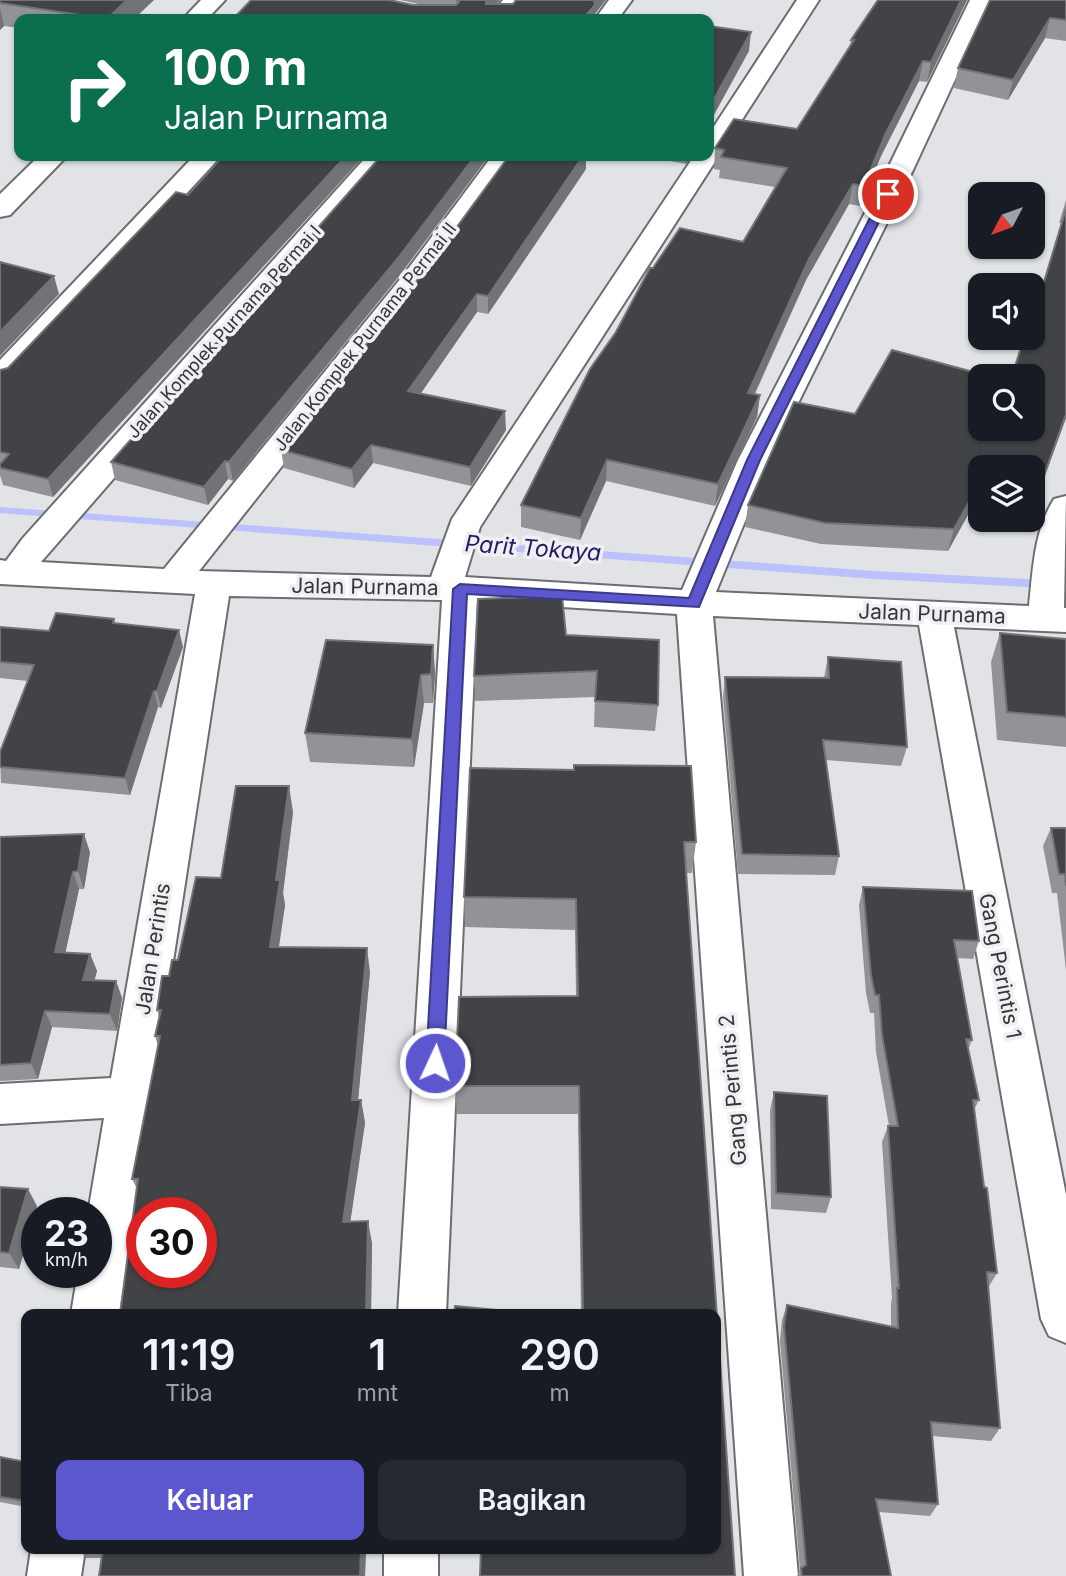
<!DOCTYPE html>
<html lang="id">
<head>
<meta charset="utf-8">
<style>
	:root { --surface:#171b24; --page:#242831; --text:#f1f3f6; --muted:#9ea1a6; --accent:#5d57cf }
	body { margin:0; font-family:Inter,sans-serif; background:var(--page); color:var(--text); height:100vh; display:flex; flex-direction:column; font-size:26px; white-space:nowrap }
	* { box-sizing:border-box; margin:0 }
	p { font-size:23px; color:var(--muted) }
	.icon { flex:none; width:38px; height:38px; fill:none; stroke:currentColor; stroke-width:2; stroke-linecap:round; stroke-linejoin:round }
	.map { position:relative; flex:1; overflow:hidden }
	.side { position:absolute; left:21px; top:1309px; width:700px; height:245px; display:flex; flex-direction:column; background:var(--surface); border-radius:14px; box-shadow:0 2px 5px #0004 }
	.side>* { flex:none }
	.hud { position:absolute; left:14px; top:14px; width:700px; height:147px; border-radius:14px; box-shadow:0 2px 5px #0004; background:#0b6e4f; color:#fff; overflow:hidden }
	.needle { width:46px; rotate:229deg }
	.fabs { position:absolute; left:968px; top:182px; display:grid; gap:14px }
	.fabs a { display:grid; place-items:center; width:77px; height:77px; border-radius:14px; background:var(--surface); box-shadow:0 2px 5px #0004; font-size:35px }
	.speed { position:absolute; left:21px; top:1197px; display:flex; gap:14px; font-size:35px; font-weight:700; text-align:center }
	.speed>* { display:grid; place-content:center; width:91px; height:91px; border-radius:50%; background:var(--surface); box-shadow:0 2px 5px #0004; line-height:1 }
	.speed small { font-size:18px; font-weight:400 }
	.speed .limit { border:10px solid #d22; background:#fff; color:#111 }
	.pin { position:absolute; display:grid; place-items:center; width:60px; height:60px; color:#fff; margin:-30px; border:4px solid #fff; border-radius:50%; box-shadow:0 2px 7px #0007 }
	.me { position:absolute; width:77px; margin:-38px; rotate:3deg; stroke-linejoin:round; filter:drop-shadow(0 0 5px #0008) }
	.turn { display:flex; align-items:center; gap:24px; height:147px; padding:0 35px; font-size:32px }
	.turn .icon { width:91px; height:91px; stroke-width:2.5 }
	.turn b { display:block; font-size:49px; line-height:60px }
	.eta { display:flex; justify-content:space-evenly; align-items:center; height:119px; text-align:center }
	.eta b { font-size:42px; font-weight:600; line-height:49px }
	.action { display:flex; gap:14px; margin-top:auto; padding:14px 35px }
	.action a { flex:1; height:80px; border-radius:14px; background:var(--accent); color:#fff; font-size:28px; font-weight:600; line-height:80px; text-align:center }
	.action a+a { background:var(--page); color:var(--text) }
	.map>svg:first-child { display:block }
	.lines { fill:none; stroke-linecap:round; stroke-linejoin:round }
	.stream { fill:#bcc1fb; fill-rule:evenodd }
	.minor-casing { stroke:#6d6d71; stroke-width:4 }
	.minor { fill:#fff; fill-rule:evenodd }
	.wall { fill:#929396 }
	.shaded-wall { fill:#727376 }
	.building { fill:#424346; stroke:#727376; stroke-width:2; fill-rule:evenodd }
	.route { fill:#5d57cf; stroke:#3c3987; stroke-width:2 }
	.labels { text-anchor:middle; stroke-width:7; stroke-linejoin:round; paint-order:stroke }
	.far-street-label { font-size:18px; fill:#363638; stroke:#f0f0f4 }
	.street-label { font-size:21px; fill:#363638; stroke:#f0f0f4 }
	.water-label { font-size:23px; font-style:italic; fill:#231e5f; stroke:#f0f0f4 }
</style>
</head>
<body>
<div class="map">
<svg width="1066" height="1576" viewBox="0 0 1066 1576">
	<rect width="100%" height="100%" fill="#e2e3e6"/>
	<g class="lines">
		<path class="stream" d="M0 507 875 571 1066 581V589L875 579 0 513Z"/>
		<defs>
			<path id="minor" d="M201 0H225L207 19H183Z
				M503 0H526L511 19H488Z
				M609 0H632L618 19H595Z
				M797 0H819L480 527 465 577 682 590 738 460 887 170 970 0H992L913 170 770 460 716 592 1029 606C1033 569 1034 531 1054 499L1066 496 1064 608H1066V632L954 627 1066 1195V1343L1049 1336 1041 1319 919 625 713 616 798 1576H744L677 614 477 602 446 1314H398L442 600 229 596 119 1314H71L78 1272H96V1213H88L104 1118 0 1124V1084L111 1078 195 594 0 584V560L6 561 23 538 367 156H394L41 562 164 569 402 277 492 156H518L422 289 199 571 431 577 452 519 694 156H709V134Z
				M39 156H67L10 215 0 217V194Z
				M194 156H221L11 384 0 387V360Z
				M31 1549H85L81 1576H27Z
				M384 1549H438V1576H384Z"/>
		</defs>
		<use href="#minor" class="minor-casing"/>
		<use href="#minor" class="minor"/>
	</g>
	<path class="wall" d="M0 0 134 19H19V28L4 26 0 30Z
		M400 0H500L496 4 595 14V19H233L423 5Z
		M878 0H967L927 82 919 81 881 156 860 206 849 204 806 280 755 394 760 395 757 417 715 506 606 481 580 540 521 527V505L616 332 653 268 743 242 775 187 719 178 720 170 714 169 715 148 797 129 850 46 851 40Z
		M1066 0V41L1045 38 1008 100 954 88 958 68Z
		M223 156H364L53 497 3 485 0 475V370L8 368 188 195Z
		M644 156H692L686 164Z
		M586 169 488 314 477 312 421 393 506 430 471 486 373 463 354 488 284 468 281 450 423 273Z
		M1066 200V418L1034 505H1032V467H980V493L948 551 821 544 745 527 748 505 855 414 1032 429 1037 305 1062 223H1059Z
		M400 275 233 481 228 479 208 505 115 480 111 462Z
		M114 619 115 623 183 647 161 708 158 707 130 795 1 783 0 752 28 681 0 678V627L49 631Z
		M1000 633 1066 639V747L997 740 991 662Z
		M566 635 658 705 655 731 594 727 595 697 475 701 474 676Z
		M433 645 435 674 433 703H424L414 767 310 762 305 733Z
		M828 657 907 747 901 766 826 760 839 856 835 875 738 874 723 697 725 677 824 678Z
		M574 765 691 766 696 842 692 873H686L735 1576H480L481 1549H716V1314H581L578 1114H457L455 1086 459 997 576 996 575 930 465 927 464 897 470 768 574 770Z
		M293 812 283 893 285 905 279 947 370 972 358 1100H361L365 1123 350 1222 372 1243 371 1314H120L137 1189 132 1179 158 1046 155 1036 159 1017 157 1010 169 976 221 878Z
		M1051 828H1066V970L1057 893H1052L1043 846Z
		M0 837 90 852 84 889H79L65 953 90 954 97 971 94 980 116 981 122 998 117 1031 52 1027 38 1079 0 1081Z
		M863 887 979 941 973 959 957 958 972 1040 968 1050 979 1100 974 1110 984 1187 997 1273 988 1288 1000 1428 991 1441 932 1436 938 1504 930 1516 879 1512 891 1576H797L800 1570 780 1341 782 1320 787 1305 891 1327V1303L892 1298 882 1142 888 1126H889L876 1052 874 1013H870L866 993 859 905Z
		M774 1092 831 1197 826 1213 771 1209 770 1110Z
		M0 1187 37 1206 19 1269 0 1267Z
		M0 1457 26 1462V1507L0 1502Z
		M79 1549H366L365 1576H99L101 1558H86Z"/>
	<path class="shaded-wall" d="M127 0H154L134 19H107Z
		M486 0H500L486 17Z
		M594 0H606L595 14V19H583Z
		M961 0H967L927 82 931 62Z
		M0 8 4 26 0 30Z
		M1050 18 1045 38 1008 100 1013 80Z
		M751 32 749 51 709 124V108Z
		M923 61 919 81 881 156 860 206 864 186 885 135Z
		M346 156H364L53 497 48 479Z
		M475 156H489L400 275 233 481 229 462Z
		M583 156H586V169L488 314V296Z
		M686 156H692L686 164Z
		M853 184 849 204 806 280 745 414 748 393 809 259Z
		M54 276 59 294 0 356V332Z
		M477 294V312L410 409 408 391Z
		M760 395 757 417 715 506 718 484Z
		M505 411 506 430 471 486 470 467Z
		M1066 414V418L1034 505 1041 484Z
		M371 445 373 463 354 488 352 469Z
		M607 460 606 481 580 540 581 518Z
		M225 461 228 479 208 505 204 487Z
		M980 482V493L948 551 954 529Z
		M179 630 183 647 161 708 157 691Z
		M433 645 435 674 433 703 431 674Z
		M421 675 424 703 414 767 412 739Z
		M154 691 158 707 130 795 125 778Z
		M289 786 293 812 283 893 285 905 275 971 270 947 276 880Z
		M84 834 90 852 84 889 78 871Z
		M73 872 79 889 62 969 55 952Z
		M367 948 370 972 356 1122 352 1100Z
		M90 954 97 971 90 997 83 980Z
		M116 981 122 998 117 1031 110 1014Z
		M45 1011 52 1027 38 1079 31 1063Z
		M361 1100 365 1123 347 1244 343 1222Z
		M28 1189 37 1206 19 1269 9 1253Z
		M368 1221 372 1243 371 1314H366Z
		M361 1549H366L365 1576H360Z"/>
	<path class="building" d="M0 0H127L107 19 0 3Z
		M251 0H389L413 5H456L459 2 457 0H486V4H513L516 0H594L595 5 583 19H233Z
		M878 0H961L931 62 923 61 885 135 864 186 853 184 809 259 748 393 760 395 718 484 607 460 581 518 521 505 590 369 616 332 650 268H653L680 228 743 242 787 168 721 157 724 150 715 148 734 119 797 129 854 40H851Z
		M990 0H1066V20L1050 18 1013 80 958 68Z
		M709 26 751 32 709 108Z
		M223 156H346L48 479 0 468V464L9 454 0 452V370L8 368 176 192 188 195Z
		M381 156H475L399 257 229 462 225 461 204 487 111 462Z
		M509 156H583L488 296 477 294 408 391 505 411 470 467 371 445 352 469 281 450 423 273Z
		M1066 209V414L1041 484 1032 481V467H980V482L954 529 825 523 748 505 794 402 855 414 892 350 988 376H980V429H1032V376H1012L1024 338H1032V307L1033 305H1037Z
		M0 262 54 276 0 332Z
		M562 596 566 635 659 640 658 705 595 701 597 671 474 676 478 599Z
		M56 613 114 619 113 623 179 630 157 691H154L125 778 0 767V752L34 665 0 662V627L49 631Z
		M1000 633 1066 639V717L1007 712Z
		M326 640 433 645 431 674 421 675 412 739 305 733Z
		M828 657 901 662 907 747 823 740 839 856 742 854 725 677 829 678Z
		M574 765 691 766 696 842H684L735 1576H480L481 1549H716V1314H583L579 1086H455L459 997 578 996 576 899 464 897 470 768 574 770Z
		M236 786H289L276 880H280L270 947 367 948 352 1100H361L343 1222 368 1221 366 1314H120L138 1179H132L160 1036H155L161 1010H157L162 976H169L172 960H178L196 877 221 878ZM142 1213H201V1272H142Z
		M1051 828H1066V886L1065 874H1059Z
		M84 834 78 871 73 872 55 952 90 954 83 980 116 981 110 1014 45 1011 31 1063 0 1065V837Z
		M863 887 972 891 979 941 954 940 972 1040 966 1039 979 1100H973L984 1187 987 1188 997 1273 987 1272 1000 1428 931 1422 938 1504 876 1499 891 1576H802L801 1568 806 1565 784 1326 787 1305 898 1328 897 1288H899L888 1126H898L882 1035 879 995H875L871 975Z
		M774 1092 827 1096 831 1197 776 1193Z
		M0 1187 28 1189 9 1253 0 1252Z
		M455 1306 540 1314H454Z
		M0 1457 26 1462V1501L0 1497Z
		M103 1549H361L360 1576H99Z"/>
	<path class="route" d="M888 191 893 194 760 460 699 607 467 594 444 1063 441 1069 435 1071 428 1069 426 1063 453 589 460 584 689 598 747 460 882 194Z"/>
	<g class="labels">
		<g class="far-street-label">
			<text transform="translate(224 332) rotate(-48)" y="6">Jalan Komplek Purnama Permai I</text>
			<text transform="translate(365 337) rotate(-52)" y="6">Jalan Komplek Purnama Permai II</text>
		</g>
		<g class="street-label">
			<text transform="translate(365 587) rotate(1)" y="7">Jalan Purnama</text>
			<text transform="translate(932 614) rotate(2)" y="7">Jalan Purnama</text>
			<text transform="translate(153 949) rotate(-81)" y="7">Jalan Perintis</text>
			<text transform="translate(1000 966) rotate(79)" y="7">Gang Perintis 1</text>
			<text transform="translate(733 1090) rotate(-95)" y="7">Gang Perintis 2</text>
		</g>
		<g class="water-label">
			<text transform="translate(533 548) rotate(4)" y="8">Parit Tokaya</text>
		</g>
	</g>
</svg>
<div class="fabs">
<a><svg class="needle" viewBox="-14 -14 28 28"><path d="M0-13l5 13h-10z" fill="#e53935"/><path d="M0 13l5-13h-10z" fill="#9ea1a6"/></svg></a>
<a><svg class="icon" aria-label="sound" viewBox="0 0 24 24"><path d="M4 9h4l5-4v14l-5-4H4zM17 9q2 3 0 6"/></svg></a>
<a><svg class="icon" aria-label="search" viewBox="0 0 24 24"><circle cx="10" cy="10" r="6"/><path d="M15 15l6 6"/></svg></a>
<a><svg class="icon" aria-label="layers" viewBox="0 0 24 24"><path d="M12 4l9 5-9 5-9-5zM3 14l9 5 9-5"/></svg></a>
</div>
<div class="speed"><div>23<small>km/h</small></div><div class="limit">30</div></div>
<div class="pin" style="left:888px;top:194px;background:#d93025"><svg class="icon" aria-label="arrive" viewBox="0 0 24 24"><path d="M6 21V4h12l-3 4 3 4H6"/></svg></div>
<svg class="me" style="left:435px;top:1063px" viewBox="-20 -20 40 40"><circle r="17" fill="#5d57cf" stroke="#fff" stroke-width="3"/><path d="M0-11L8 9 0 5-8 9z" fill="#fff"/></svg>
<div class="hud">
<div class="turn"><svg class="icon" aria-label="right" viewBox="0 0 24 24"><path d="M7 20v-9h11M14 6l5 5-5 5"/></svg><div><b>100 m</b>Jalan Purnama</div></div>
</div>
<section class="side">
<div class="eta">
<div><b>11:19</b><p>Tiba</p></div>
<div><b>1</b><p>mnt</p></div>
<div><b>290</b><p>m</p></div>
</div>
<div class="action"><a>Keluar</a><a>Bagikan</a></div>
</section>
</div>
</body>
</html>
